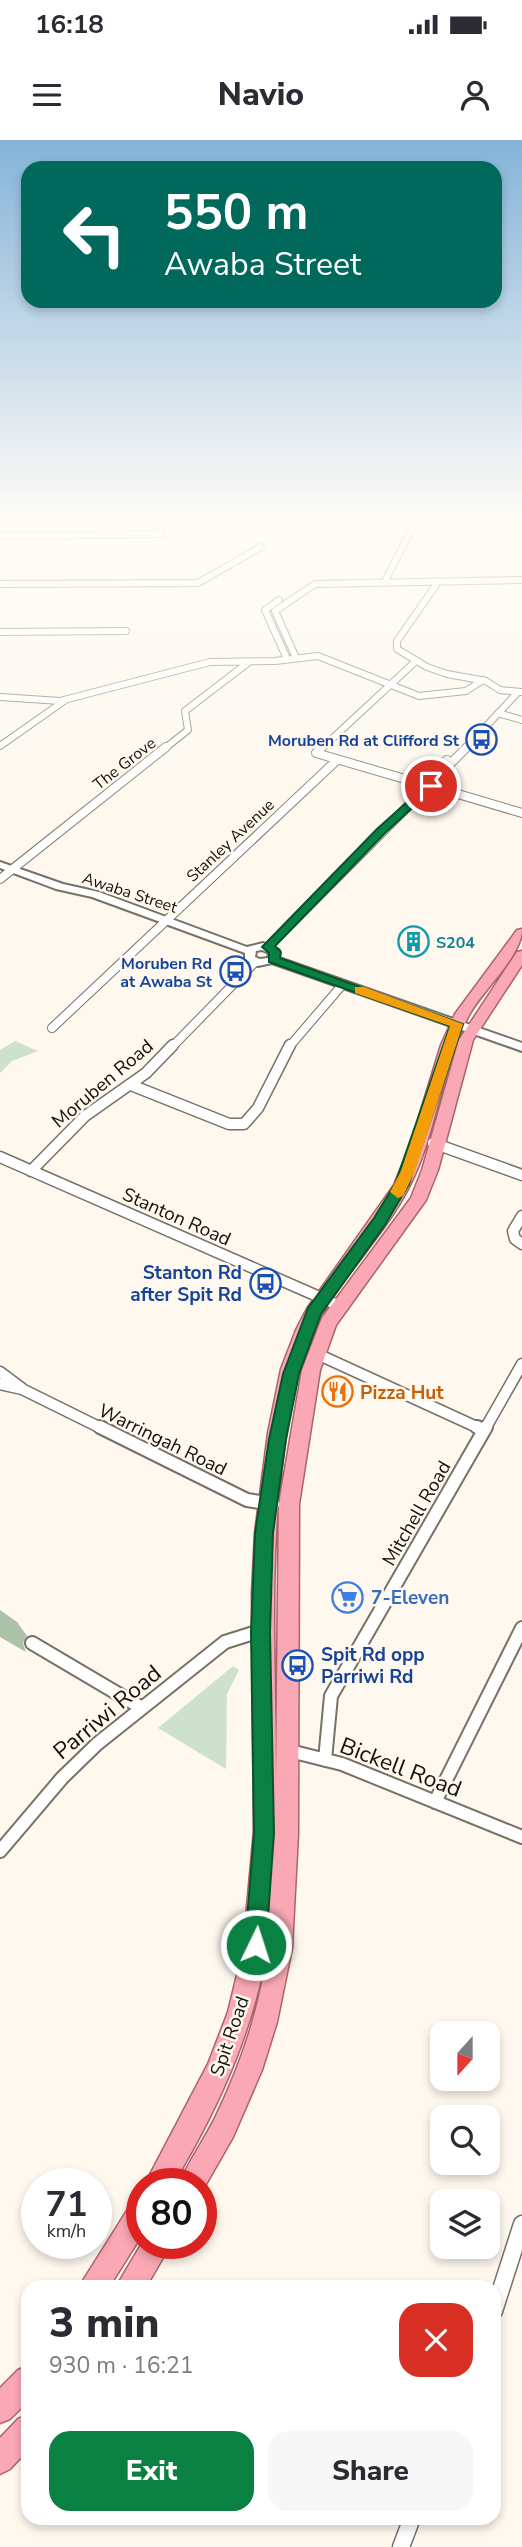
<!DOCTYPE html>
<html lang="en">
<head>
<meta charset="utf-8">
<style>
	:root { --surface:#fff; --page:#f7f7f7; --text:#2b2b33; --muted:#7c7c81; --accent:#0b8043 }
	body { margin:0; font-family:"Nunito Sans",sans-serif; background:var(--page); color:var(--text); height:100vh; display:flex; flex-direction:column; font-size:26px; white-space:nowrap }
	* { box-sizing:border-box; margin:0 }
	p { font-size:23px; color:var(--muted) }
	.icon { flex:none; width:38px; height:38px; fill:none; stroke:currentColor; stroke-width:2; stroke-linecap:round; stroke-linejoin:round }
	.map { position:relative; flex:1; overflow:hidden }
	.details { position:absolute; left:21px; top:2140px; width:480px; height:245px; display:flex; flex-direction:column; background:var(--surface); border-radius:21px; box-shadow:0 4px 10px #0003 }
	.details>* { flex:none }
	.top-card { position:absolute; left:21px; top:21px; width:481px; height:147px; border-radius:21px; box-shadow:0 4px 10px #0003; background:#00695c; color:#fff; overflow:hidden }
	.needle { width:46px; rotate:201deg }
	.fabs { position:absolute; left:430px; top:1881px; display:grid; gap:14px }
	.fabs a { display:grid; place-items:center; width:70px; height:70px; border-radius:14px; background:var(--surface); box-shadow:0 4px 10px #0003; font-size:35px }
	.speed { position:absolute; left:21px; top:2028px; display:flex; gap:14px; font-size:35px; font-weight:700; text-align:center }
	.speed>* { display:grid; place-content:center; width:91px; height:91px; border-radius:50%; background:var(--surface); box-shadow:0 4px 10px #0003; line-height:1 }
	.speed small { font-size:18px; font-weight:400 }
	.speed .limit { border:10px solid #d22; background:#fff; color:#111 }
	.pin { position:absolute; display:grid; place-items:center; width:60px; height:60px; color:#fff; margin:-30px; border:4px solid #fff; border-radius:50%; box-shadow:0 2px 7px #0007 }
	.me { position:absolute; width:77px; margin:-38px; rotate:4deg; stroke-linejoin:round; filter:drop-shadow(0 0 5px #0008) }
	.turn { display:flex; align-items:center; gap:24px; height:147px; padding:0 28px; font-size:32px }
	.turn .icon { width:91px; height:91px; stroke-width:2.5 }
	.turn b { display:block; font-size:49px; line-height:60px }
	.round { display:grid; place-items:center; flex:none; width:74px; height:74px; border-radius:21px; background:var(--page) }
	.head { display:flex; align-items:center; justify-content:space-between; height:119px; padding:0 28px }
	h1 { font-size:42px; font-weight:800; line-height:52px }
	.primary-button { display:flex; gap:14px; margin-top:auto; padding:14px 28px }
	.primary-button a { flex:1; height:80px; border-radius:21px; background:var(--accent); color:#fff; font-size:28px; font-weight:800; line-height:80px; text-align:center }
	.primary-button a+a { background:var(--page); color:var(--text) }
	.status { display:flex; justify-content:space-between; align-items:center; height:49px; padding:0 35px; background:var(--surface); direction:ltr }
	.status svg { height:19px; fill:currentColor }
	header { display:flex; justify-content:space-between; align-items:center; height:91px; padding:0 28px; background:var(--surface); font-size:32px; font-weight:800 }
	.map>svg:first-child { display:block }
	.green { fill:#cee2cb }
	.forest { fill:#acc2a8 }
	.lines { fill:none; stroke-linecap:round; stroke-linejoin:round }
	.minor-far4-casing { stroke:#777166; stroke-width:8 }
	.minor-far3-casing { stroke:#777166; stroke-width:10 }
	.minor-far2-casing { stroke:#777166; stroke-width:13 }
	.minor-far1-casing { stroke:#777166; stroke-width:16 }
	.minor-casing { stroke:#777166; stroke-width:19 }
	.tertiary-casing { stroke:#777166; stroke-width:4 }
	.trunk-casing { stroke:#a9656e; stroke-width:3 }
	.minor-far4 { stroke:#fff; stroke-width:6 }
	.minor-far3 { stroke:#fff; stroke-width:8 }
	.minor-far2 { stroke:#fff; stroke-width:10 }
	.minor-far1 { stroke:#fff; stroke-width:12 }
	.minor { stroke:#fff; stroke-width:16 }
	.tertiary { fill:#fff; fill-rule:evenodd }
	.trunk { fill:#faa8b4; fill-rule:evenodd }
	.route { fill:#0b8043; stroke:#07532c; stroke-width:2 }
	.slow { fill:#f59e0b }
	.labels { text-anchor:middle; stroke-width:5; stroke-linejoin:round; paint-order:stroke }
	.far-transit-label { font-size:16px; font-weight:bold; fill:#164399; stroke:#fef8ee; text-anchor:end }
	.far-street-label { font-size:16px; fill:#15120e; stroke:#fef8ee }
	.far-culture-label { font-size:16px; font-weight:bold; fill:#0d838f; stroke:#fef8ee; text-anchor:start }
	.street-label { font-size:19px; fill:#15120e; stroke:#fef8ee }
	.transit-label { font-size:19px; font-weight:bold; fill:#164399; stroke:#fef8ee; text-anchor:end }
	.food-label { font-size:19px; font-weight:bold; fill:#c56008; stroke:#fef8ee; text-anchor:start }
	.shop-label { font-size:19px; font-weight:bold; fill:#366cbe; stroke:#fef8ee; text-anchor:start }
	.near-street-label { font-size:23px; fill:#15120e; stroke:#fef8ee }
</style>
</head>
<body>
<div class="status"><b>16:18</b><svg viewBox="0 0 49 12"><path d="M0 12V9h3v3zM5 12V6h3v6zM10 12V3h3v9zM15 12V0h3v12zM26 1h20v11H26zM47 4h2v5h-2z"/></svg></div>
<header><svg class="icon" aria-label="menu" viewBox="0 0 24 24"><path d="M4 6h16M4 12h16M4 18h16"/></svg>Navio<svg class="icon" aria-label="person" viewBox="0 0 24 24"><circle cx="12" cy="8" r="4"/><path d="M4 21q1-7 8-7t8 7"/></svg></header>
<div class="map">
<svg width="522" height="2407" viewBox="0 0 522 2407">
	<rect width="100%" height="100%" fill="#fef8ee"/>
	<path class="green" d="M15 901 38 911 12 921 0 933V910Z
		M233 1526 239 1530 227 1554 226 1629 158 1588Z"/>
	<path class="forest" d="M0 1470 17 1482 27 1496 23 1503 26 1512 0 1497Z"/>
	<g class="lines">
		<defs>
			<path id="minor-far4" d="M314 375 379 378
				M373 377 415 383
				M0 396 158 394 162 393 163 375
				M385 441 419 375
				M435 441 436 445 397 501V509L427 527 447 534 486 541 500 550 522 552
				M0 444 198 443 261 407
				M279 460 265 470 287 519
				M0 492 126 491
				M296 518 275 471 315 444 522 440
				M0 557 60 561 210 522 275 521 318 516 419 556 466 551 483 540
				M498 573 522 580
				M0 606 64 561
				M164 609 188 590 185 571 249 522
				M321 609 416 521
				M465 609 518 552"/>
			<path id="minor-far3" d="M322 607 316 613 415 642 425 641 447 620
				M431 646 522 673
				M0 739 166 607
				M268 807 467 607
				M52 888 337 620
				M172 907 255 822
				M289 907 343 844"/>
			<path id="minor-far2" d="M131 945 229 984H244L258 968 290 905
				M433 1003 522 1035
				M0 1017 340 1166
				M31 1031 85 976 146 933 173 905
				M522 1076 513 1091 515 1099 522 1104
				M315 1213 481 1289
				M0 1232 24 1250 103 1289
				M0 1244 22 1249
				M485 1289 522 1224"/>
			<path id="minor-far1" d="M100 1287 247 1360 273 1364
				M477 1287 483 1290
				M32 1503 142 1568
				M286 1610 342 1624 522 1697
				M325 1620 331 1556 486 1287
				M435 1662 522 1488
				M0 1711 62 1638 97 1604 225 1502 260 1491"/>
			<path id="minor" d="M494 2171 522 2084
				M401 2407 412 2378"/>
			<path id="tertiary" d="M0 722 63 744 99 752 247 807 263 803 279 810V818L522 903V911L272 823 258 826 245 820V813L92 757 56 749 0 728ZM262 810 269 813 268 818 260 819 255 817 256 811Z"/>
			<path id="trunk" d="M522 789C522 817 481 851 468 877 440 931 437 993 409 1047 380 1104 329 1147 306 1207 294 1240 289 1276 284 1310 268 1422 276 1531 276 1643L279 1364 302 1230 322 1178 411 1058 422 1030 459 900 517 812 522 811V825L473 900 438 1030 426 1060 336 1185 320 1230 299 1364 298 1694 292 1808 277 1882 262 1930 233 1997 201 2053V2044H179C189 2021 204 2000 215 1978 243 1920 265 1855 269 1791 259 1881 219 1967 173 2044H145L208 1924 228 1872 243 1810 254 1691 252 1453 255 1393 268 1293 281 1229 296 1190 308 1167 394 1045 410 1006 441 905 455 874 517 790Z
				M142 2057V2095L109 2147H79L133 2061Z
				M142 2103 171 2104 146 2147H116Z
				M28 2226V2261L10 2279 0 2283V2248L18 2230Z
				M28 2274V2310L10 2329 0 2334V2298L18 2279Z"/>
		</defs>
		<use href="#minor-far4" class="minor-far4-casing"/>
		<use href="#minor-far3" class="minor-far3-casing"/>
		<use href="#minor-far2" class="minor-far2-casing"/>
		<use href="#minor-far1" class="minor-far1-casing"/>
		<use href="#minor" class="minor-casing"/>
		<use href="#tertiary" class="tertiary-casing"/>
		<use href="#trunk" class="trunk-casing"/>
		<use href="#minor-far4" class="minor-far4"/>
		<use href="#minor-far3" class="minor-far3"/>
		<use href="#minor-far2" class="minor-far2"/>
		<use href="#minor-far1" class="minor-far1"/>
		<use href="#minor" class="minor"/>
		<use href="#tertiary" class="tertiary"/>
		<use href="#trunk" class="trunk"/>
	</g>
	<linearGradient id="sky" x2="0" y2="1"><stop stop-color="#84b3d8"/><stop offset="0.53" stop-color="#fffcf7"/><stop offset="1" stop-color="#fffcf7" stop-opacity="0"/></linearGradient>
	<rect width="522" height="712" fill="url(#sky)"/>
	<path class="route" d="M427 644 436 646 385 693 275 806 281 812 280 818 463 884 409 1044 385 1085 321 1174 299 1234 286 1299 273 1393 270 1492 274 1693 266 1805 263 1813 256 1816 248 1813 245 1805 254 1693 251 1492 255 1393 269 1299 283 1234 308 1168 374 1078 395 1044 450 886 269 822V813L262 807 377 689Z"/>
	<path class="slow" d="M355 847H364L463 884 415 1031 403 1056 398 1058 390 1052 401 1031 450 886 355 853Z"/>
	<defs>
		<symbol id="bus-ring" viewBox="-11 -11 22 22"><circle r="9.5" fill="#fef8ee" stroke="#1a4fb4" stroke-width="1.5"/><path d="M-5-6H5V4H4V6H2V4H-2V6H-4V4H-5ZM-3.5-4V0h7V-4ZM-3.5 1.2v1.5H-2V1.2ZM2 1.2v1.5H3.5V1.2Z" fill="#1a4fb4"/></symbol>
		<symbol id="building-ring" viewBox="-11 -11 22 22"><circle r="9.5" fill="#fef8ee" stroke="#0f9aa8" stroke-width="1.5"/><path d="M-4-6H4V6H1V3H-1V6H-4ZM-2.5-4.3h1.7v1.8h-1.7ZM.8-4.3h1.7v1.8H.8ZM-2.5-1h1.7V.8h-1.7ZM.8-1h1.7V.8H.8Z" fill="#0f9aa8"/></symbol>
		<symbol id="restaurant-ring" viewBox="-11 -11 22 22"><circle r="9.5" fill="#fef8ee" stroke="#e8710a" stroke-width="1.5"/><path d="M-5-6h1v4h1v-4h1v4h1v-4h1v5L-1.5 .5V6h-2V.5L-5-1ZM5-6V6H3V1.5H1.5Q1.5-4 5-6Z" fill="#e8710a"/></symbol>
		<symbol id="supermarket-ring" viewBox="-11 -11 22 22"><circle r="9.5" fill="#fef8ee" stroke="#3f7fe0" stroke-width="1.5"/><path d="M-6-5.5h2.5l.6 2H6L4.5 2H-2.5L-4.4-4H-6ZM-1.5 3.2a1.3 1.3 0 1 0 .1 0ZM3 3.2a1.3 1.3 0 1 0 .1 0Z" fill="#3f7fe0"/></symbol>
	</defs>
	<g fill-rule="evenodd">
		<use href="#bus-ring" x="464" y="582" width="35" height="35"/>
		<use href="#building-ring" x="396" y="784" width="35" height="35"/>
		<use href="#bus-ring" x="218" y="814" width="35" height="35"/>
		<use href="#bus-ring" x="248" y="1126" width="35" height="35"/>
		<use href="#restaurant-ring" x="320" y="1234" width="35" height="35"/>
		<use href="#supermarket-ring" x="330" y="1440" width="35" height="35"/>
		<use href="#bus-ring" x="280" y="1508" width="35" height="35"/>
	</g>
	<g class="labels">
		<g class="far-transit-label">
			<text x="459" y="606">Moruben Rd at Clifford St</text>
			<text x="212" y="829">Moruben Rd<tspan x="212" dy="18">at Awaba St</tspan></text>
		</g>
		<g class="far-street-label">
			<text transform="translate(124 623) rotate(-38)" y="6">The Grove</text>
			<text transform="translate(230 700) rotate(-43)" y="6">Stanley Avenue</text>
			<text transform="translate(130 752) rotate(18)" y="6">Awaba Street</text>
		</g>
		<g class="far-culture-label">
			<text x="436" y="808">S204</text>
		</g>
		<g class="street-label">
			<text transform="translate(102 943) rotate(-40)" y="7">Moruben Road</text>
			<text transform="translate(177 1076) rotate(24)" y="7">Stanton Road</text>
			<text transform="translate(163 1299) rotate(26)" y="7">Warringah Road</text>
			<text transform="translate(416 1373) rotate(-60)" y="7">Mitchell Road</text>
			<text transform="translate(229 1896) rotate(-71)" y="7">Spit Road</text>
		</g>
		<g class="transit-label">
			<text x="242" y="1139">Stanton Rd<tspan x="242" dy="22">after Spit Rd</tspan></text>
			<text x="321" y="1521" text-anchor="start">Spit Rd opp<tspan x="321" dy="22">Parriwi Rd</tspan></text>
		</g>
		<g class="food-label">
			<text x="360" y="1259">Pizza Hut</text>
		</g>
		<g class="shop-label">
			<text x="371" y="1464">7-Eleven</text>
		</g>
		<g class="near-street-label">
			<text transform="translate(107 1572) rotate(-40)" y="8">Parriwi Road</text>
			<text transform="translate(401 1627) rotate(21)" y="8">Bickell Road</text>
		</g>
	</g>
</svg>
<div class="fabs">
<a><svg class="needle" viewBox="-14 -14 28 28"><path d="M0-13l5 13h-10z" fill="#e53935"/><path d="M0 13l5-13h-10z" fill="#7c7c81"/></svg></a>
<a><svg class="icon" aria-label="search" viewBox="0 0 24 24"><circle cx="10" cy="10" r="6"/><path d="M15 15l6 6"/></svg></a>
<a><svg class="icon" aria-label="layers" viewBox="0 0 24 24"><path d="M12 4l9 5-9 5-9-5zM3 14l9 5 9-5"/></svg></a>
</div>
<div class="speed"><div>71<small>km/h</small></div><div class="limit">80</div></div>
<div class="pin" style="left:431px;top:646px;background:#d93025"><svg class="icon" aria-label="arrive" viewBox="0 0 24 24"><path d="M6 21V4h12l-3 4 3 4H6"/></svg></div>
<svg class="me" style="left:256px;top:1805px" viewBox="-20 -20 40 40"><circle r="17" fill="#0b8043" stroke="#fff" stroke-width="3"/><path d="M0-11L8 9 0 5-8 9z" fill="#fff"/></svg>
<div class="top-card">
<div class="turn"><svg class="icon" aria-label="left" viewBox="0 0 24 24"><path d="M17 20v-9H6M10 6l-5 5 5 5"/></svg><div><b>550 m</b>Awaba Street</div></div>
</div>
<section class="details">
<div class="head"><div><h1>3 min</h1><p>930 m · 16:21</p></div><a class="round" style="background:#d93025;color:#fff"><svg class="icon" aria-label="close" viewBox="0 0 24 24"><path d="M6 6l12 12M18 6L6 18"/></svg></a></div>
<div class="primary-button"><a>Exit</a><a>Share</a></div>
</section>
</div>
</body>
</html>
